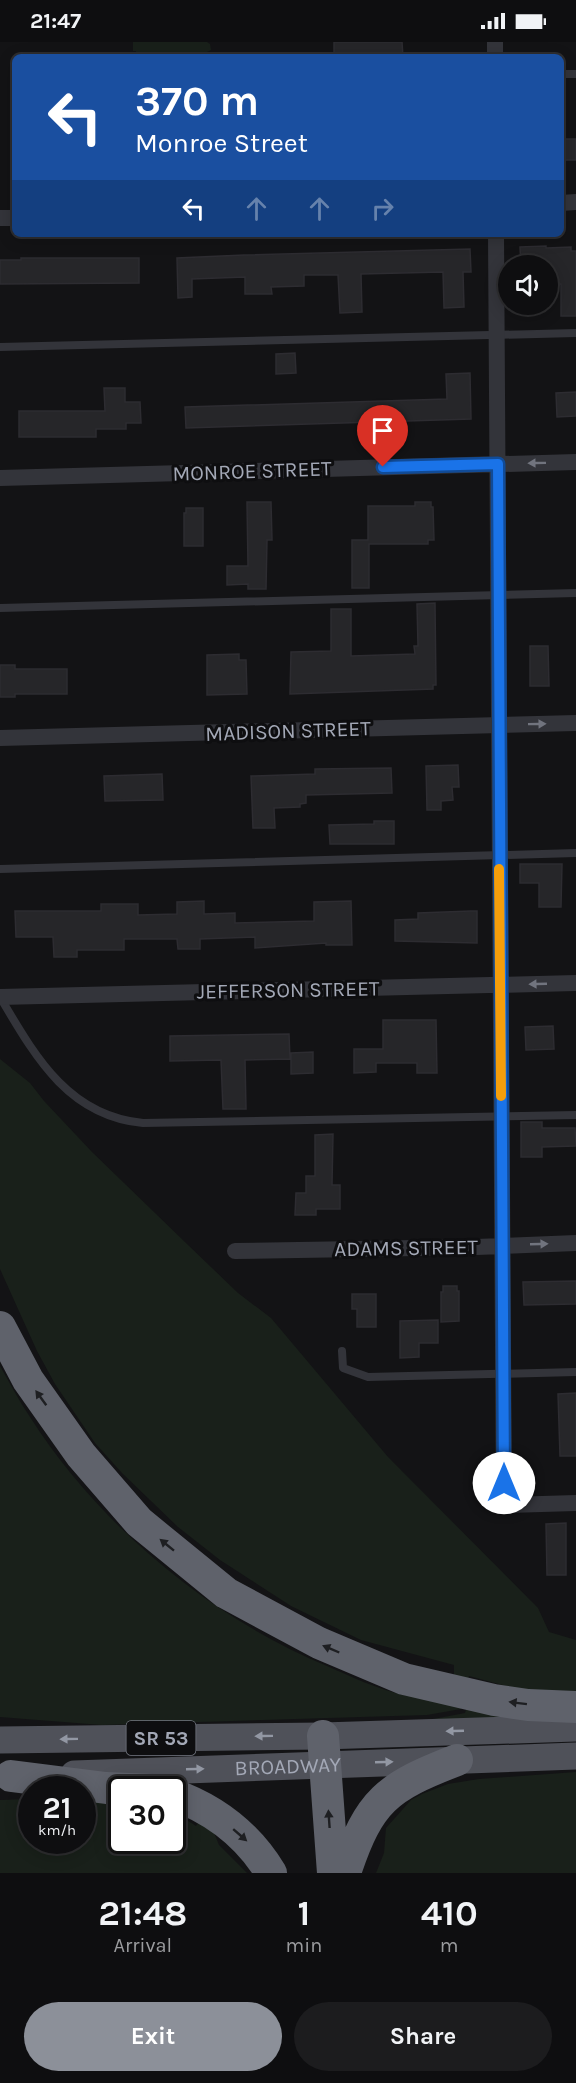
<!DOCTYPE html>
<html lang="en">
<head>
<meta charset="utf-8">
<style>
	:root { --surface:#0e0e10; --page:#1c1c1e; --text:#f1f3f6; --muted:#9b9c9f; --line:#2e2e30; --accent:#8c9099 }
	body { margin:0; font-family:Karla,sans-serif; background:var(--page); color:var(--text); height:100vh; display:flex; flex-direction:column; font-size:22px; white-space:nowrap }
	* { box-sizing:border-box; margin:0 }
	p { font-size:20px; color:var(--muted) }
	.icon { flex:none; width:33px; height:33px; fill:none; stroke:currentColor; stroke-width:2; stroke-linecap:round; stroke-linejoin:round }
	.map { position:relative; height:1831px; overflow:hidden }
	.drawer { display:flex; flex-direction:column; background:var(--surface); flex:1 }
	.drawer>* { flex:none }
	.top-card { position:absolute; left:12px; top:12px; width:552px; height:183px; border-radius:9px; box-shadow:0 3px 15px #0003,0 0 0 2px var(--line); background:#1a4fa0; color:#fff; overflow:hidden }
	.buttons { position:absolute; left:498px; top:213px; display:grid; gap:12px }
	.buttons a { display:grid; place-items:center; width:60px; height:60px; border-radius:50%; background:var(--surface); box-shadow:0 3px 15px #0003,0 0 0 2px var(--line); font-size:30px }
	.speed { position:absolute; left:18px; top:1734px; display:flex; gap:12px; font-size:30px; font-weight:700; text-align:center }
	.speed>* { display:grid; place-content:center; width:78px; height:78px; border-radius:50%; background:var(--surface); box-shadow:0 3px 15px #0003,0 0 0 2px var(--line); line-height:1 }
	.speed small { font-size:15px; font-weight:400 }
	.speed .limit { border:3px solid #111; border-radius:9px; background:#fff; color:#111 }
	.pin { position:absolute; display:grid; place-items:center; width:51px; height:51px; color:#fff; margin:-62px -26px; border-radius:50% 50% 50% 0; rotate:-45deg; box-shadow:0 0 6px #0007 }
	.pin .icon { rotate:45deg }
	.me { position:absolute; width:66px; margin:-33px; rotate:0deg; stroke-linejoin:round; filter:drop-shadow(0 0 4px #0008) }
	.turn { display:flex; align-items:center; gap:21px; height:126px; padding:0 24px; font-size:27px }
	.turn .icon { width:78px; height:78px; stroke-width:2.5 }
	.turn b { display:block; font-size:42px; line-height:51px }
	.lanes { display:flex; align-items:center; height:57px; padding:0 24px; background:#0003; justify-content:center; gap:30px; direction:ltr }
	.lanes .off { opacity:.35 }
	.eta { display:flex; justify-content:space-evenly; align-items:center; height:102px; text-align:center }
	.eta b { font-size:36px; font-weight:700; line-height:42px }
	.primary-button { display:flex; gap:12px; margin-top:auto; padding:12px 24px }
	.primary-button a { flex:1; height:69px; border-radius:36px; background:var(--accent); color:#fff; font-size:24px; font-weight:700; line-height:69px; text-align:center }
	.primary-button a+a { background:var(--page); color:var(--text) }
	.status { display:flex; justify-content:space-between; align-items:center; height:42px; padding:0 30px; background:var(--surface); direction:ltr }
	.status svg { height:16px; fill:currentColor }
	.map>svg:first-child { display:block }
	.green { fill:#19201a }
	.building { fill:#262629; stroke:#2d2c31; stroke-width:1.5 }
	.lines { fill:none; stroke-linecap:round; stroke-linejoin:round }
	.service { stroke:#33343a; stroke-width:8 }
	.minor { stroke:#33343a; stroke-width:16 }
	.primary { stroke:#4f5159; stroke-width:27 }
	.motorway { stroke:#5f626b; stroke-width:32 }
	.oneway { fill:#71747e }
	.oneway2 { fill:#1e1f22 }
	.oneway3 { fill:#9297a3 }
	.route-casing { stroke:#114b97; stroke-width:15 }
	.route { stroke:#1a73e8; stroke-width:10 }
	.slow { stroke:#f59e0b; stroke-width:10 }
	.labels { text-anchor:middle; stroke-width:6; stroke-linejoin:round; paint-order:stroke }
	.shield { fill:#0e0e10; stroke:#767a84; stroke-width:1.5 }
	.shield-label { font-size:20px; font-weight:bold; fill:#a3a8b6 }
	.street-label { font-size:21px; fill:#a3a8b6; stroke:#0e0e10 }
</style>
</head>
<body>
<div class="status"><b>21:47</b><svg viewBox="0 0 49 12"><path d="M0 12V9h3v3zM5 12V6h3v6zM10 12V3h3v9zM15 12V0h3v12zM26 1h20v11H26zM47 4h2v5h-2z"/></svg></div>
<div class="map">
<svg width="576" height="1831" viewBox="0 0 576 1831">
	<rect width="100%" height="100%" fill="#131315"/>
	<path class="green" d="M133 0H207L210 2 211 8 197 15H136V9H133Z
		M0 1017 30 1041 44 1059 92 1110 187 1202 238 1251 271 1276 388 1415 538 1566 549 1590 576 1598V1653L518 1647 469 1634 466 1643 454 1636V1623L361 1598 291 1564 220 1518 178 1485 122 1431 95 1401 55 1342 37 1309 0 1227Z
		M0 1324C10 1341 19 1359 30 1375 99 1483 209 1575 327 1624 352 1635 377 1647 404 1653 423 1656 443 1658 463 1660L461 1667 427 1673 102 1683 0 1675Z
		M468 1661 546 1676 428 1678 465 1671Z
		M576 1730V1831H376L384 1811 386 1786 411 1758 422 1752 448 1742 479 1737Z
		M31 1757 32 1798H82L83 1757H121L122 1798H172L173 1769 196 1784 202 1776 213 1788 219 1803 247 1831H0V1758Z"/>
	<path class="building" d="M334 0H402L403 15H334Z
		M561 97H576V118H561Z
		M546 204V206L571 205V209H576V274H561V242H548V224H521L520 205Z
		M470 207 471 230H463L464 265 444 266 443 230 361 232 362 270 340 271 338 233H304V244L271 245 272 252H245V235L192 237V255L178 256 177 216 244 213Z
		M21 216H139V241L0 242V218H21Z
		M295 311 296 331 276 332V312Z
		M470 331 471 377 186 386 185 365 447 357 446 332Z
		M104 346H125V360H140L141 381H126V387H96V395H19V369H105Z
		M576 350V374L557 375 556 351Z
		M247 460H271L272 498H267L266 547H248V542L227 543V524H248Z
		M415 460H431V465H433L434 498H428V502H369V546H352V498H368V464H415Z
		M186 466H203V504H184V471H186Z
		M435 561 436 643H433V647L290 652 291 610 331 609V567H351V614L415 612 414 604H418L417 562Z
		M530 604H548L549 644H530Z
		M239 612V618H246L247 652 207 653V613Z
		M0 623H15V627H67V652H15V655H0Z
		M458 723 459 745H452L453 758 441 759V768H427L426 724Z
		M391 726 392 751 306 753V761L300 762V765L274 766 275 786H253L251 734 315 732V727Z
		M162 732 163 758 105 759 104 734Z
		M374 779H394V802H330L329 783 374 782Z
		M520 822H562L561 865H539V841H520Z
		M204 859V872L235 871V881L314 879V860L351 859 352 903H326V901L255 906V895L200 897V907H178L177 897H124V908H77V915H54L53 895H16L15 869H101V862H138V873L177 872V860Z
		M471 869H477V901L395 899V878L418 877V871Z
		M383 978H436L437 1031H417V1021H376V1030L354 1031V1007H383Z
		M553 984 554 1007 526 1008 525 985Z
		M289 992 290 1017 245 1018 246 1067H223L221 1018 170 1019V994Z
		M313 1010V1031L291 1032V1011Z
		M521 1080H542V1086H575L576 1104 542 1105V1115H521Z
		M333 1092 332 1143H340V1167H316V1173H295L296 1151H306V1134H315V1093Z
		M576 1239V1262L524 1263 523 1240Z
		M443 1244H457V1249H459V1279L441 1280V1250H443Z
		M352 1252H376V1285H357V1267H352Z
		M438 1278V1301H419V1315L400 1316V1279Z
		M576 1351V1414H560L558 1352Z
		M566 1481V1533H547L546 1482Z"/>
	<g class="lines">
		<path class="service" d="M561 32H576
			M0 305 576 291
			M0 566 576 551
			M0 827 576 811
			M0 955C35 1014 68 1074 143 1081L576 1073
			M342 1309 343 1326 368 1335 576 1330"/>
		<path class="minor" d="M495 0V15
			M561 161 576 160
			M0 176H15
			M496 192 504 1463 576 1461
			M0 436 576 420
			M0 696 576 681
			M0 955 576 941
			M235 1209 476 1205 576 1201"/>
		<g class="primary">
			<path d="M0 1698 323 1694 576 1686"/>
			<path id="s1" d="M74 1732 576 1714"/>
		</g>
		<path class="motorway" d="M0 1285 28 1338 81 1413 139 1480 226 1551 319 1601 404 1637 494 1658 528 1663 576 1665
			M323 1694 333 1831
			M11 1734 106 1746 152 1748
			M172 1752C214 1767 248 1793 271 1831
			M345 1831C369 1758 387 1745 457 1718"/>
	</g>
	<defs><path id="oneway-solid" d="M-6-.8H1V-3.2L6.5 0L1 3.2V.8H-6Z" transform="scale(1.5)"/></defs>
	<g class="oneway">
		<use href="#oneway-solid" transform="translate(537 421) rotate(179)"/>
		<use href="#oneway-solid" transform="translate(537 682) rotate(-1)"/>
		<use href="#oneway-solid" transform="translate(538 942) rotate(178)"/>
		<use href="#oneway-solid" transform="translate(539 1202) rotate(-2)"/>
	</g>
	<g class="oneway2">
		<use href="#oneway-solid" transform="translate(41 1356) rotate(-126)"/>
		<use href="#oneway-solid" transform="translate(167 1503) rotate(-141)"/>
		<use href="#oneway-solid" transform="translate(331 1607) rotate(-157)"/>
		<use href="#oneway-solid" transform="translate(518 1661) rotate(-173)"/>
		<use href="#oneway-solid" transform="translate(329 1777) rotate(-94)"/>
		<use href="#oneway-solid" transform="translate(240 1793) rotate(41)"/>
	</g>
	<g class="oneway3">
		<use href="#oneway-solid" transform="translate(455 1689) rotate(178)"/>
		<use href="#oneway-solid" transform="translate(264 1694) rotate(179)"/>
		<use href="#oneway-solid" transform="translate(69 1697) rotate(179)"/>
		<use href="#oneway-solid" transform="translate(384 1720) rotate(-2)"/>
		<use href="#oneway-solid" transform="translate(195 1727) rotate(-2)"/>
	</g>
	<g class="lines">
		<defs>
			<path id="route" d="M383 425 498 422 504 1441"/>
		</defs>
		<use href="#route" class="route-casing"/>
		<use href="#route" class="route"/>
		<path class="slow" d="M499 827 501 1054"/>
	</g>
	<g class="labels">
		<rect class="shield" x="126.5" y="1679" width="69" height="34" rx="4.5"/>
		<g class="shield-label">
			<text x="161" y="1703">SR 53</text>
		</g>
		<g class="street-label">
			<text transform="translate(252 429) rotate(-2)" y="7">MONROE STREET</text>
			<text transform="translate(288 689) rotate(-2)" y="7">MADISON STREET</text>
			<text transform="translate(288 948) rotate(-1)" y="7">JEFFERSON STREET</text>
			<text transform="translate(406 1206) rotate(-1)" y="7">ADAMS STREET</text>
			<text dy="7" stroke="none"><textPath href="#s1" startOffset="214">BROADWAY</textPath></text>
		</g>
	</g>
</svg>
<div class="buttons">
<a><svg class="icon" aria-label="sound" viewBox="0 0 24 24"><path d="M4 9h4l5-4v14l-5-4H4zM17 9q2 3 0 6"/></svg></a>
</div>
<div class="speed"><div>21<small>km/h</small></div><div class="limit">30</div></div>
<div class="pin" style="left:383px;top:425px;background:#d93025"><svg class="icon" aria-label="arrive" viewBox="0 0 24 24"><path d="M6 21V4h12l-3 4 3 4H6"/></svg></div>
<svg class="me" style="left:504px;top:1441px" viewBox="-20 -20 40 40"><circle r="19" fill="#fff"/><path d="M0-13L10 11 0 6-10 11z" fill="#1a73e8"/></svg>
<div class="top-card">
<div class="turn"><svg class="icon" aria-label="left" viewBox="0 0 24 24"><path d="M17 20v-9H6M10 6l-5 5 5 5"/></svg><div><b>370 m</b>Monroe Street</div></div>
<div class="lanes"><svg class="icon" aria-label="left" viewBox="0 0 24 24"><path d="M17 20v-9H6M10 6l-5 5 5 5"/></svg><svg class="icon off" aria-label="ahead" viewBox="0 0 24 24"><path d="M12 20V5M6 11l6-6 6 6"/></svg><svg class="icon off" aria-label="ahead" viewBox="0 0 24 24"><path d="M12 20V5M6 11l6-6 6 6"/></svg><svg class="icon off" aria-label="right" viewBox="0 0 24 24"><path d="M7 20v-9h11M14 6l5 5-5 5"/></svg></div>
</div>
</div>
<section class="drawer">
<div class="eta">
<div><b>21:48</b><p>Arrival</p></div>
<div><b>1</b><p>min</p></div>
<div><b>410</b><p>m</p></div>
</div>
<div class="primary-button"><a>Exit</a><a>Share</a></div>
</section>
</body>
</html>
